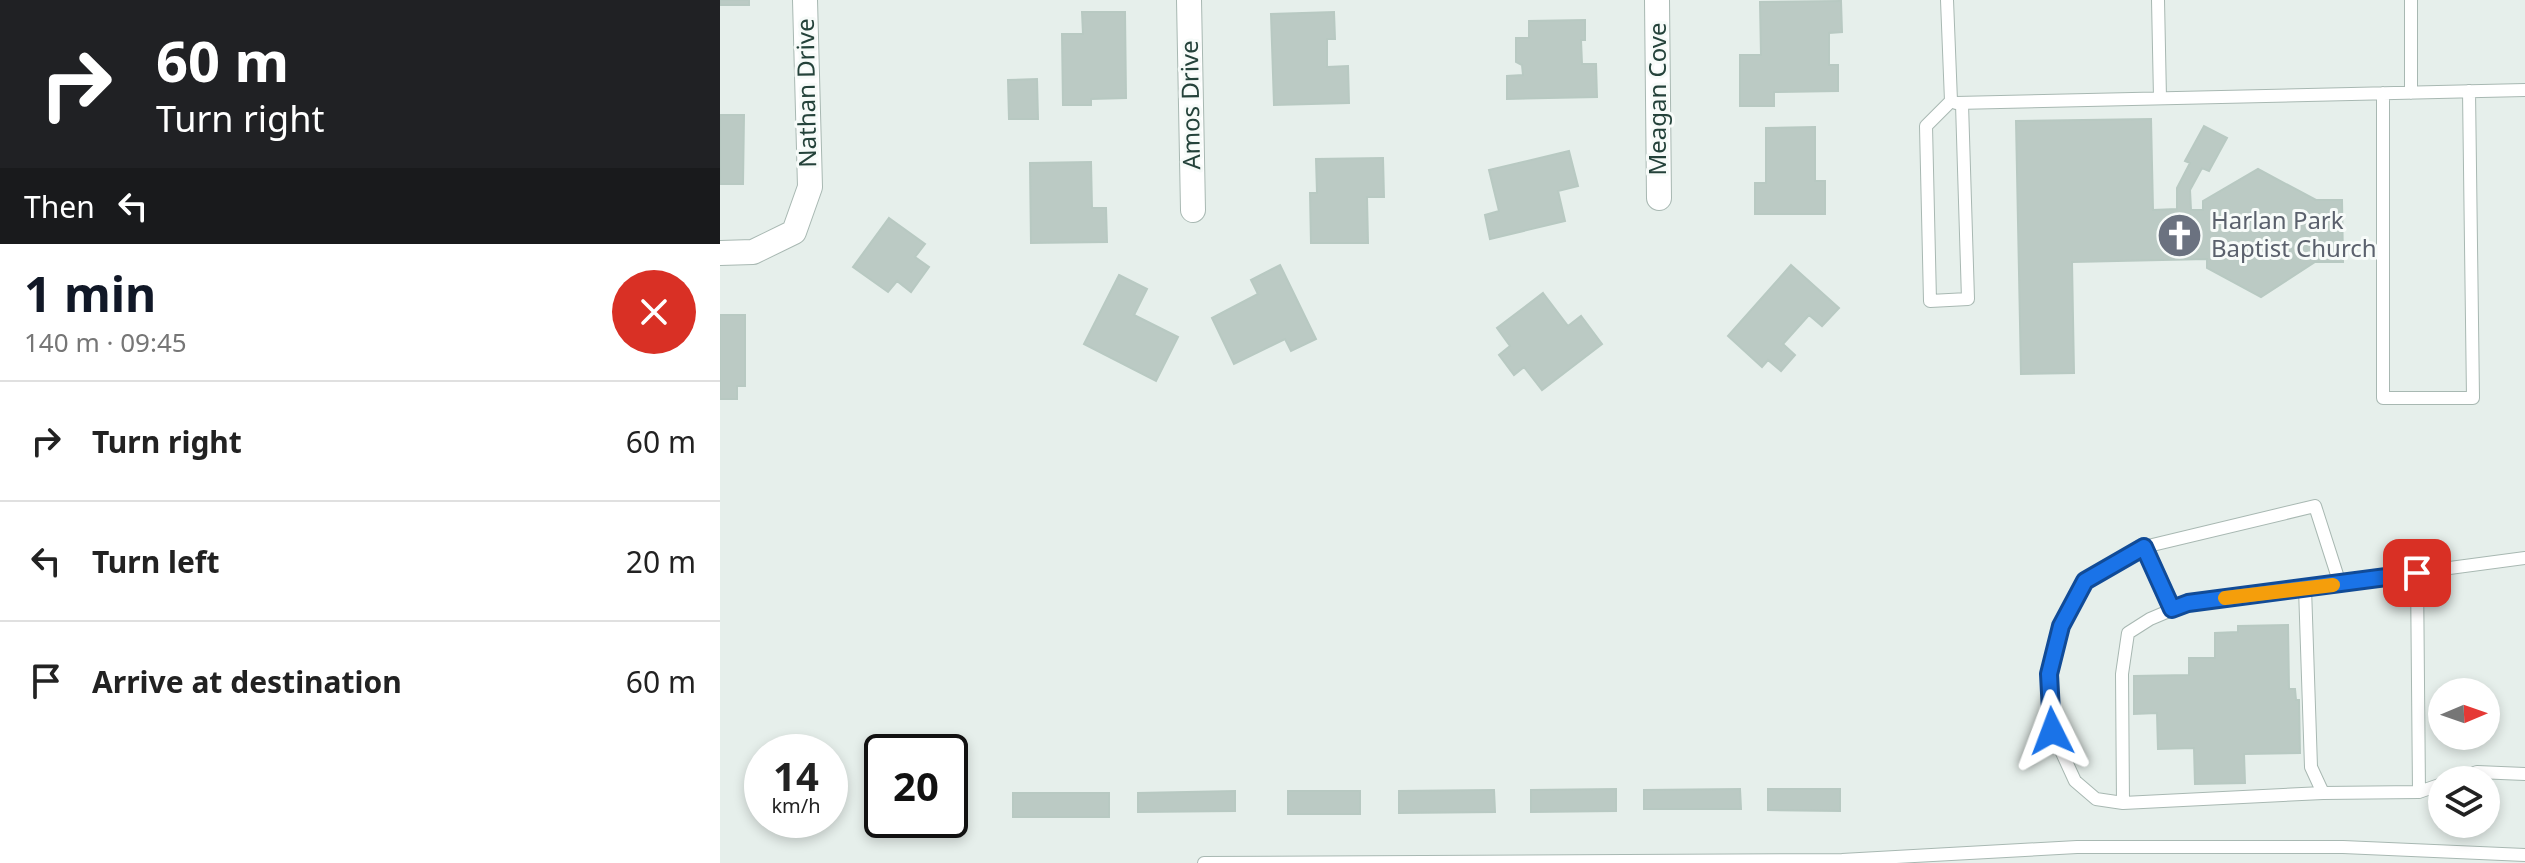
<!DOCTYPE html>
<html lang="en">
<head>
<meta charset="utf-8">
<style>
	:root { --surface:#fff; --page:#f2f2f2; --text:#222; --muted:#767676; --line:#e0e0e0; --accent:#111827 }
	body { margin:0; font-family:"Noto Sans",sans-serif; background:var(--page); color:var(--text); height:100vh; display:flex; flex-direction:column; font-size:30px; white-space:nowrap }
	* { box-sizing:border-box; margin:0 }
	p { font-size:26px; color:var(--muted) }
	.icon { flex:none; width:44px; height:44px; fill:none; stroke:currentColor; stroke-width:2; stroke-linecap:round; stroke-linejoin:round }
	.map { position:relative; flex:1; overflow:hidden }
	.details { display:flex; flex-direction:column; background:var(--surface); width:720px }
	.details>* { flex:none }
	.hud { background:#202124; color:#fff; overflow:hidden }
	.needle { width:52px; rotate:88deg }
	.controls { position:absolute; left:1708px; top:678px; display:grid; gap:16px }
	.controls a { display:grid; place-items:center; width:72px; height:72px; border-radius:50%; background:var(--surface); box-shadow:0 4px 12px #0003; font-size:40px }
	.speed { position:absolute; left:24px; top:734px; display:flex; gap:16px; font-size:40px; font-weight:700; text-align:center }
	.speed>* { display:grid; place-content:center; width:104px; height:104px; border-radius:50%; background:var(--surface); box-shadow:0 4px 12px #0003; line-height:1 }
	.speed small { font-size:20px; font-weight:400 }
	.speed .limit { border:4px solid #111; border-radius:12px; background:#fff; color:#111 }
	.pin { position:absolute; display:grid; place-items:center; width:68px; height:68px; color:#fff; margin:-34px; border-radius:16px; box-shadow:0 4px 12px #0006 }
	.me { position:absolute; width:88px; margin:-44px; rotate:357deg; stroke-linejoin:round; filter:drop-shadow(0 0 6px #0008) }
	.turn { display:flex; align-items:center; gap:28px; height:168px; padding:0 24px; font-size:36px }
	.turn .icon { width:104px; height:104px; stroke-width:2.5 }
	.turn b { display:block; font-size:56px; line-height:68px }
	.then { display:flex; align-items:center; height:76px; padding:0 24px; background:#0003; gap:16px; font-size:30px }
	.round { display:grid; place-items:center; flex:none; width:84px; height:84px; border-radius:42px; background:var(--page) }
	.headline { display:flex; align-items:center; justify-content:space-between; height:136px; padding:0 24px }
	h1 { font-size:48px; font-weight:700; line-height:60px; color:var(--accent) }
	ul { padding:0; list-style:none }
	li { display:flex; align-items:center; gap:24px; height:120px; padding:0 24px; border-top:2px solid var(--line) }
	li div { flex:1 }
	li b { display:block; font-size:30px }
	li em { font-style:normal }
	main { display:flex; flex:1; min-height:0 }
	.map>svg:first-child { display:block }
	.building { fill:#bbcac4; stroke:#b8c9c2; stroke-width:2 }
	.lines { fill:none; stroke-linecap:round; stroke-linejoin:round }
	.lane-casing { stroke:#a8b8b2; stroke-width:14 }
	.street-casing { stroke:#a8b8b2; stroke-width:26 }
	.lane { stroke:#fff; stroke-width:12 }
	.street { stroke:#fff; stroke-width:24 }
	.route-casing { stroke:#114b97; stroke-width:20 }
	.route { stroke:#1a73e8; stroke-width:14 }
	.slow { stroke:#f59e0b; stroke-width:14 }
	.labels { text-anchor:middle; stroke-width:6; stroke-linejoin:round; paint-order:stroke }
	.street-label { font-size:24px; fill:#24423a; stroke:#f7fbf9 }
	.worship-label { font-size:24px; fill:#5b616d; stroke:#f7fbf9; text-anchor:start }
</style>
</head>
<body>
<main>
<section class="details">
<div class="hud">
<div class="turn"><svg class="icon" aria-label="right" viewBox="0 0 24 24"><path d="M7 20v-9h11M14 6l5 5-5 5"/></svg><div><b>60 m</b>Turn right</div></div>
<div class="then">Then<svg class="icon" aria-label="left" viewBox="0 0 24 24"><path d="M17 20v-9H6M10 6l-5 5 5 5"/></svg></div>
</div>
<div class="headline"><div><h1>1 min</h1><p>140 m · 09:45</p></div><a class="round" style="background:#d93025;color:#fff"><svg class="icon" aria-label="close" viewBox="0 0 24 24"><path d="M6 6l12 12M18 6L6 18"/></svg></a></div>
<ul>
<li><svg class="icon" aria-label="right" viewBox="0 0 24 24"><path d="M7 20v-9h11M14 6l5 5-5 5"/></svg><div><b>Turn right</b></div><em>60 m</em></li>
<li><svg class="icon" aria-label="left" viewBox="0 0 24 24"><path d="M17 20v-9H6M10 6l-5 5 5 5"/></svg><div><b>Turn left</b></div><em>20 m</em></li>
<li><svg class="icon" aria-label="arrive" viewBox="0 0 24 24"><path d="M6 21V4h12l-3 4 3 4H6"/></svg><div><b>Arrive at destination</b></div><em>60 m</em></li>
</ul>
</section>
<div class="map">
<svg width="1805" height="863" viewBox="0 0 1805 863">
	<rect width="100%" height="100%" fill="#e6efeb"/>
	<path class="building" d="M0 0H29V5H0Z
		M1121 1 1122 32 1109 33V65H1118V91L1054 92V106H1020V55H1041L1040 2Z
		M362 12H405L406 98 371 99V105H343L342 34H363Z
		M614 12 615 39H607V67L628 66 629 103 554 105 551 14Z
		M865 20V40H861L862 64H876L877 97 787 99V76L803 75 802 65 796 62V38H809V21Z
		M317 79 318 119H289L288 80Z
		M0 115H24L23 184H0Z
		M1431 119 1433 210 1457 209V188L1470 163 1465 161 1484 126 1507 138 1489 171 1482 168 1470 190 1471 210H1483V201L1538 169 1596 200H1622L1623 262H1595L1541 297 1487 268V259L1352 262 1354 373 1301 374 1296 121Z
		M1095 127V181H1105V214H1035V183H1046V128Z
		M849 151 858 186 838 191 845 221 770 239 765 215 779 211 769 170Z
		M663 158 664 197H647L648 243H591L590 193H597L596 159Z
		M371 162 372 208H386L387 242 311 243 310 163Z
		M169 218 205 244 195 257 209 267 191 292 177 281 168 292 133 267Z
		M560 265 596 339 571 351 565 339 514 364 492 318 538 294 531 280Z
		M1071 265 1119 308 1102 326 1089 315 1063 344 1075 355 1061 371 1048 360 1042 367 1008 336Z
		M399 275 427 289 414 315 458 337 436 381 364 344Z
		M823 293 848 326 861 316 882 344 822 390 804 367 794 375 779 355 790 346 777 328Z
		M0 315H25V386H17V399H0Z
		M1568 625 1569 689H1575L1576 700H1579L1580 753 1524 754 1525 783 1475 784 1474 748 1438 749 1437 713 1414 714V676L1469 675V658H1495V633L1518 632V626Z
		M896 789V811L811 812V790Z
		M1020 789 1021 809H924V790Z
		M1048 789H1120V811L1048 810Z
		M774 790 775 812 679 813V791Z
		M515 791V811L418 812V793Z
		M568 791H640V814H568Z
		M293 793H389V817H293Z"/>
	<g class="lines">
		<defs>
			<path id="lane" d="M1227 0 1231 101 1236 103 1805 90
				M1438 0 1440 98
				M1691 0V93
				M1663 93V398H1753L1749 91
				M1231 101 1206 126 1210 301 1248 299 1242 104
				M1424 547 1452 609
				M1697 573 1699 792
				M1585 588 1591 767 1603 793 1699 792 1722 784
				M1735 780 1757 772 1805 774
				M1603 793 1403 803 1376 799 1355 781 1332 731 1329 674 1341 626 1365 581 1424 547 1595 506 1620 584
				M1403 803 1402 674 1408 633 1430 619 1468 603 1805 558
				M484 863 1122 860 1357 847H1623L1805 855"/>
			<path id="street" d="M469 0 473 210
				M937 0 939 198
				M0 253 33 252 74 232 90 187 85 0"/>
		</defs>
		<use href="#lane" class="lane-casing"/>
		<use href="#street" class="street-casing"/>
		<use href="#lane" class="lane"/>
		<use href="#street" class="street"/>
	</g>
	<g class="lines">
		<defs>
			<path id="route" d="M1332 731 1329 674 1341 626 1365 581 1424 547 1452 609 1468 603 1697 573"/>
		</defs>
		<use href="#route" class="route-casing"/>
		<use href="#route" class="route"/>
		<path class="slow" d="M1505 598 1613 585"/>
	</g>
	<defs>
		<symbol id="church-disc" viewBox="-11 -11 22 22"><circle r="9.5" fill="#6b7280" stroke="#f7fbf9"/><path d="M-1.2-6h2.4v3.5h3.3v2.4h-3.3V6h-2.4V-.1h-3.3v-2.4h3.3Z" fill="#fff"/></symbol>
	</defs>
	<g fill-rule="evenodd">
		<use href="#church-disc" x="1434" y="210" width="51" height="51"/>
	</g>
	<g class="labels">
		<g class="street-label">
			<text transform="translate(87 93) rotate(-91)" y="8">Nathan Drive</text>
			<text transform="translate(938 99) rotate(-90)" y="8">Meagan Cove</text>
			<text transform="translate(471 105) rotate(-91)" y="8">Amos Drive</text>
		</g>
		<g class="worship-label">
			<text x="1491" y="229">Harlan Park<tspan x="1491" dy="28">Baptist Church</tspan></text>
		</g>
	</g>
</svg>
<div class="controls">
<a><svg class="needle" viewBox="-14 -14 28 28"><path d="M0-13l5 13h-10z" fill="#e53935"/><path d="M0 13l5-13h-10z" fill="#767676"/></svg></a>
<a><svg class="icon" aria-label="layers" viewBox="0 0 24 24"><path d="M12 4l9 5-9 5-9-5zM3 14l9 5 9-5"/></svg></a>
</div>
<div class="speed"><div>14<small>km/h</small></div><div class="limit">20</div></div>
<div class="pin" style="left:1697px;top:573px;background:#d93025"><svg class="icon" aria-label="arrive" viewBox="0 0 24 24"><path d="M6 21V4h12l-3 4 3 4H6"/></svg></div>
<svg class="me" style="left:1332px;top:731px" viewBox="-20 -20 40 40"><path d="M0-17L14 15 0 8-14 15z" fill="#1a73e8" stroke="#fff" stroke-width="4"/></svg>
</div>
</main>
</body>
</html>
